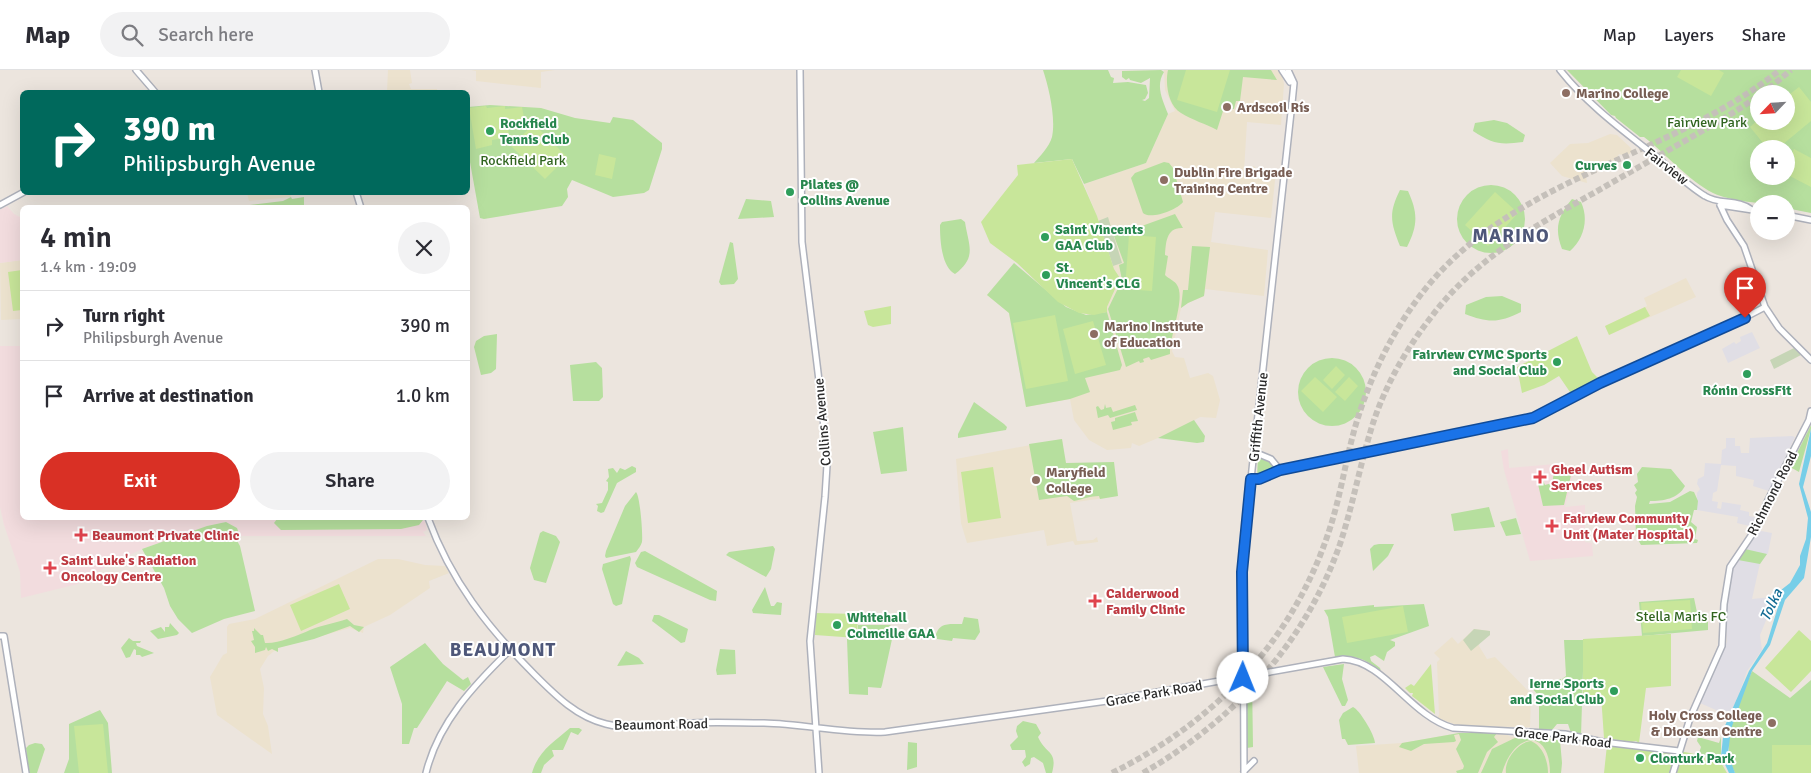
<!DOCTYPE html>
<html lang="en">
<head>
<meta charset="utf-8">
<style>
	:root { --surface:#fff; --page:#f2f2f3; --text:#2b2b33; --muted:#7c7c81; --line:#e1e1e2; --accent:#d93025 }
	body { margin:0; font-family:Signika,sans-serif; background:var(--page); color:var(--text); height:100vh; display:flex; flex-direction:column; font-size:19px; white-space:nowrap }
	* { box-sizing:border-box; margin:0 }
	p { font-size:16px; color:var(--muted) }
	.icon { flex:none; width:28px; height:28px; fill:none; stroke:currentColor; stroke-width:2; stroke-linecap:round; stroke-linejoin:round }
	.map { position:relative; flex:1; overflow:hidden }
	.sheet { position:absolute; left:20px; top:135px; width:450px; height:315px; display:flex; flex-direction:column; background:var(--surface); border-radius:8px; box-shadow:0 5px 20px #0002 }
	.sheet>* { flex:none }
	.banner { position:absolute; left:20px; top:20px; width:450px; height:105px; border-radius:8px; box-shadow:0 5px 20px #0002; background:#00695c; color:#fff; overflow:hidden }
	.needle { width:32px; rotate:245deg }
	.controls { position:absolute; left:1750px; top:15px; display:grid; gap:10px }
	.controls a { display:grid; place-items:center; width:45px; height:45px; border-radius:50%; background:var(--surface); box-shadow:0 5px 20px #0002; font-size:25px }
	.pin { position:absolute; display:grid; place-items:center; width:42px; height:42px; color:#fff; margin:-51px -21px; border-radius:50% 50% 50% 0; rotate:-45deg; box-shadow:0 0 5px #0007 }
	.pin .icon { rotate:45deg }
	.me { position:absolute; width:55px; margin:-28px; rotate:1deg; stroke-linejoin:round; filter:drop-shadow(0 0 4px #0008) }
	.turn { display:flex; align-items:center; gap:18px; height:105px; padding:0 20px; font-size:22px }
	.turn .icon { width:65px; height:65px; stroke-width:2.5 }
	.turn b { display:block; font-size:35px; line-height:42px }
	.round { display:grid; place-items:center; flex:none; width:52px; height:52px; border-radius:26px; background:var(--page) }
	.summary { display:flex; align-items:center; justify-content:space-between; height:85px; padding:0 20px }
	h1 { font-size:30px; font-weight:600; line-height:38px }
	.action { display:flex; gap:10px; margin-top:auto; padding:10px 20px }
	.action a { flex:1; height:58px; border-radius:30px; background:var(--accent); color:#fff; font-size:20px; font-weight:600; line-height:58px; text-align:center }
	.action a+a { background:var(--page); color:var(--text) }
	ul { padding:0; list-style:none }
	li { display:flex; align-items:center; gap:15px; height:70px; padding:0 20px; border-top:1px solid var(--line) }
	li div { flex:1 }
	li b { display:block; font-size:19px }
	li em { font-style:normal }
	header { display:flex; align-items:center; gap:30px; box-sizing:border-box; height:70px; padding:0 25px; background:var(--surface); border-bottom:1px solid var(--line) }
	header strong { font-size:24px }
	nav { display:flex; gap:28px; margin-inline-start:auto; font-size:18px }
	.search { width:350px; height:45px; background:var(--page); display:flex; align-items:center; gap:12px; box-sizing:border-box; padding:0 18px; border-radius:28px; color:var(--muted); font-size:19px }
	.map>svg:first-child { display:block }
	.industrial { fill:#e0dee5 }
	.education { fill:#ece2ce }
	.medical { fill:#f2dcde }
	.green { fill:#b6df9e; fill-rule:evenodd }
	.cemetery { fill:#c6d5b6 }
	.pitch { fill:#c8e69a }
	.water { fill:#77cee8 }
	.lines { fill:none; stroke-linecap:round; stroke-linejoin:round }
	.highway-tunnel { stroke:#c5c0ba; stroke-width:6; stroke-dasharray:6 3; stroke-linecap:butt }
	.secondary-casing { stroke:#aeb1bb; stroke-width:8 }
	.secondary { stroke:#fff; stroke-width:5 }
	.route-casing { stroke:#114b97; stroke-width:12 }
	.route { stroke:#1a73e8; stroke-width:9 }
	.education-dot { fill:#8d6e63; stroke:#fff; stroke-width:2 }
	.leisure-dot { fill:#2e9e5b; stroke:#fff; stroke-width:2 }
	.health-dot { fill:#e0444e; stroke:#fff; stroke-width:2 }
	.labels { text-anchor:middle; stroke-width:4; stroke-linejoin:round; paint-order:stroke }
	.education-label { font-size:14px; font-weight:bold; fill:#785e54; stroke:#fff; text-anchor:start }
	.park-label { font-size:14px; fill:#30641f; stroke:#fff }
	.leisure-label { font-size:14px; font-weight:bold; fill:#27864d; stroke:#fff; text-anchor:start }
	.street-label { font-size:14px; fill:#2b2b2b; stroke:#fff }
	.health-label { font-size:14px; font-weight:bold; fill:#be3a42; stroke:#fff; text-anchor:start }
	.water-label { font-size:15px; font-style:italic; fill:#156d95; stroke:#fff }
	.district-label { font-size:19px; font-weight:bold; letter-spacing:1px; fill:#4e5779; stroke:#fff }
</style>
</head>
<body>
<header>
<strong>Map</strong>
<div class="search"><svg class="icon" aria-label="search" viewBox="0 0 24 24"><circle cx="10" cy="10" r="6"/><path d="M15 15l6 6"/></svg>Search here</div>
<nav><a>Map</a><a>Layers</a><a>Share</a></nav>
</header>
<div class="map">
<svg width="1811" height="703" viewBox="0 0 1811 703">
	<rect width="100%" height="100%" fill="#ece5de"/>
	<path class="industrial" d="M1752 262 1760 278 1728 293 1722 279 1734 272 1736 274 1741 271 1740 267Z
		M1792 366 1795 367 1769 421 1753 416 1754 410 1736 406V396L1721 395 1717 421 1713 423 1712 431 1718 432 1717 438 1721 439 1722 432 1741 435 1740 440 1749 442V446L1758 448 1754 457 1737 453 1738 447 1697 440V423L1700 419 1697 414 1698 409 1704 406 1705 393 1721 394 1722 380 1726 378V368H1735V376H1740L1741 383H1749L1750 368Z
		M1756 460 1772 463 1768 483 1760 493 1752 529 1772 527 1774 531 1760 565 1762 580 1747 601 1732 644 1726 650 1716 640 1700 633 1727 572 1726 551 1730 501Z"/>
	<path class="education" d="M388 0H410L412 13 409 14 411 19H437V22H387Z
		M471 0H555L541 2V18L476 11V1Z
		M1164 0H1278L1282 5 1284 14 1281 55 1247 52 1244 101 1254 96 1258 100 1276 101 1271 148 1215 142 1211 172 1268 180 1264 226 1205 219 1204 226 1188 233 1181 238 1172 281 1175 287 1184 288 1190 308 1208 303 1213 306 1220 330 1216 348 1200 347 1177 360 1139 376 1132 373 1131 378 1107 380 1089 370 1074 350 1070 329 1026 337 1009 243 987 225 1014 193 1066 237 1086 245 1106 239 1120 208 1114 199 1097 146 1084 114 1146 93 1168 44 1175 41 1165 20Z
		M1610 64 1617 65 1631 78 1632 82 1626 86 1619 84 1616 90 1589 94 1588 91 1584 92 1587 113 1562 106 1550 93 1570 74 1588 73Z
		M247 123H290L291 127 249 131Z
		M22 190V249L1 250 0 193Z
		M1686 208 1696 227 1609 265 1605 256 1647 236 1644 228Z
		M1062 369 1065 393 1068 394H1113L1117 426 1070 433 1077 471 1093 470 1097 467 1098 472 1075 475 1073 471 1047 476 1044 460 967 473 961 453 956 389Z
		M378 489H398L425 495 445 496 449 503 429 511 430 518 390 545 364 557 363 563 350 558 278 578 268 586 260 599 264 618 263 644 268 656 272 684 217 645 210 607 223 585 227 583V557L229 554 255 549Z
		M1474 559 1490 561V565L1480 571 1479 576 1487 589 1495 587 1531 624 1530 657 1460 656 1437 648 1439 645 1437 592 1440 589 1434 583 1452 567 1458 574Z
		M1459 663H1504L1511 667 1524 666 1559 669 1562 693 1561 703H1359L1356 676 1402 673Z"/>
	<path class="medical" d="M7 136 14 144 22 148V190L0 193V140Z
		M0 276H22V448H421L425 452 427 460 423 462 426 466H240L237 458 226 452 207 456 142 479 111 494 78 514 21 528 20 502 4 455 0 437Z
		M1508 379 1509 398 1555 394 1556 400 1575 398 1565 437 1585 435V472L1592 473 1593 486 1530 491 1504 400 1501 381Z"/>
	<path class="green" d="M1043 0H1108L1111 7 1114 8 1113 13 1128 12 1146 15 1148 23 1145 29 1142 30 1145 31 1149 28 1150 8 1141 13 1130 10 1129 8 1126 10 1122 7V1L1161 0 1164 2C1155 16 1163 31 1168 44L1146 93 1084 114 1072 89 1034 93C1041 85 1049 77 1052 67 1056 48 1049 18 1043 0Z
		M1168 0H1271L1277 10 1243 7 1240 31H1236L1234 39 1224 38 1217 60C1206 54 1192 50 1181 43 1168 36 1165 13 1168 0Z
		M1567 0H1811V143L1786 138V134C1765 134 1732 132 1713 123 1688 110 1666 84 1644 67H1640L1616 48 1615 46 1611 45ZM1759 24H1786V51H1759ZM1759 79H1786V106H1759Z
		M490 35 541 38 575 48 610 53 613 47 633 50 662 73V79L649 120 644 123 613 127 572 110 567 119 568 127 562 136 484 149 480 148 468 81V37Z
		M1494 50 1507 53 1525 65 1523 72C1500 75 1493 74 1473 61L1475 53Z
		M1164 92 1169 93 1173 98 1183 132C1177 140 1150 150 1143 143L1131 108 1135 103Z
		M1457 149a34 34 0 1 1 68 0a34 34 0 1 1-68 0Z
		M1400 120 1408 121C1418 143 1418 155 1407 177L1400 176C1391 153 1388 144 1400 120Z
		M291 127 292 129 304 127V137H251L250 135 283 131Z
		M746 129 771 131 774 147 738 149Z
		M1572 129 1581 132C1589 149 1584 169 1570 181L1562 179C1554 158 1558 146 1572 129Z
		M1175 144 1183 158C1166 157 1166 173 1165 185L1168 186 1165 205C1169 209 1175 211 1177 215 1186 228 1169 267 1170 284L1151 290 1149 287 1143 289 1144 292 1140 293 1139 291 1126 297 1108 239 1122 210 1119 195 1124 193 1114 166Z
		M961 149 965 152C968 174 978 187 955 204 941 197 940 168 940 155L942 152Z
		M730 172 733 173 738 209 734 214 721 215 719 212Z
		M1192 176 1210 177 1204 226 1188 233 1181 238 1183 220H1188Z
		M1014 193 1066 237 1086 245 1107 242 1122 295 1120 300 1085 308 1090 322 1070 329 1026 337 1009 243 987 225Z
		M1502 226 1521 234V242C1499 253 1488 253 1465 244L1466 235 1486 227Z
		M497 264 496 299 491 303 481 305 474 277 476 271 484 266Z
		M1298 322a34 34 0 1 1 68 0a34 34 0 1 1-68 0Z
		M596 292 602 298 603 327 599 331H573L570 295Z
		M974 332 1004 354 1007 357 1006 360 958 368V364Z
		M1105 334 1106 338 1111 337 1113 342 1135 335 1137 340 1110 348 1108 345 1098 348 1096 337 1098 336 1101 340 1104 339Z
		M1135 342 1138 351 1131 352 1132 355 1113 360 1111 352 1115 351V348Z
		M1194 350 1205 366 1204 372 1197 373 1158 368Z
		M1811 355V359L1799 402 1790 397Z
		M903 357 907 401 881 404 873 362Z
		M1062 369 1066 393 1114 392 1118 426 1100 429 1099 426C1091 426 1083 429 1074 431L1067 426 1039 430 1029 374Z
		M1258 386 1269 390 1275 398 1257 407Z
		M632 396 636 398V402L617 413 604 442 601 443 597 441 598 436 596 434 602 433 608 420V412L606 411 609 407 608 399 613 398 617 403 620 398 625 400Z
		M1642 397 1671 399 1685 416C1678 429 1663 431 1650 431L1649 434 1670 432 1690 421 1694 422 1698 431 1697 440H1694L1691 452 1697 457 1695 469 1698 470 1697 473 1641 475 1636 466 1635 436 1637 427 1635 423 1637 420 1634 415 1638 412 1637 404Z
		M1572 401 1564 435 1543 436 1538 414 1541 406 1545 415 1552 413 1554 403Z
		M636 422C640 426 643 464 642 472 641 476 638 479 636 482L606 488 605 486 606 481 625 436Z
		M1489 437 1495 457 1454 461 1451 444Z
		M288 448H420L423 450 419 455 401 459 281 460 274 453 277 449Z
		M1516 448 1521 464 1506 466 1500 452Z
		M226 452 237 458 240 466 236 469 240 476 255 541 224 549 192 563 178 549 170 536 164 518 142 479 207 456Z
		M543 461 556 466 560 472 546 513 534 510 530 498 540 463Z
		M1379 474H1394L1388 486 1373 501 1370 479 1374 475Z
		M773 476 775 479 771 499 766 507 726 485 729 482Z
		M1745 479 1767 484 1760 494 1738 490Z
		M645 481 717 521 716 531 710 530 637 497 635 493 641 482Z
		M630 486 631 489 622 534 616 536 613 534 602 499 603 494Z
		M765 517 771 536H774L777 532 782 533 781 545 753 543 752 540Z
		M1694 528 1698 547 1708 546V560L1642 566 1639 532Z
		M1424 534 1429 556 1390 570 1395 572V576L1387 582 1384 591 1375 585 1370 587 1371 591 1380 598 1381 601C1366 589 1354 584 1335 587L1328 547 1324 540 1374 535V537Z
		M654 545H659L688 559 685 572 681 573 652 551Z
		M964 547 978 549 980 562 975 570 953 568 952 571 937 569 935 567C939 552 948 554 962 554Z
		M347 549 354 555 364 557 359 562 350 556 314 569 278 578V582L272 579 268 581 266 577 265 580 255 583V577L251 571 254 570 252 561H254V558L261 565H263L265 573C277 574 299 565 310 560 322 555 335 553 347 549Z
		M170 553 179 563 177 565 158 569 150 561 161 557 165 562V557H169Z
		M858 555H890L894 560 882 615 881 618 868 617V625L849 624 847 569H858Z
		M1671 564 1670 569 1583 601 1581 666 1571 663 1568 654H1557L1552 660 1539 659V626L1528 614 1538 612 1539 615 1547 614V611L1561 609V612H1564L1562 609 1566 606 1564 570H1601Z
		M129 568 133 571H141L140 573H136L137 576 154 583 142 587 140 585H136V580L134 579 130 587 126 588 121 578Z
		M425 573 443 594 463 610 468 607 471 614 464 621 447 611 417 658H414L409 674H402V634L390 597Z
		M720 579 735 580 736 604 717 605 716 600Z
		M626 581 639 588 644 594 617 596Z
		M1344 594 1342 609 1348 630 1345 636H1342L1323 597Z
		M1752 601 1790 628 1811 610V675H1773L1772 703H1735C1718 671 1740 632 1752 601Z
		M1252 608 1253 677 1247 678 1244 609Z
		M1353 637C1359 639 1375 665 1375 673L1348 675 1345 669H1342L1339 650 1343 643Z
		M100 640 108 653 112 703H64L69 689V654Z
		M1023 651 1036 654 1041 663 1038 667C1046 685 1058 680 1052 703H1046L1043 693 1034 687 1031 688 1030 694 1025 697 1022 692 1026 687 1025 680H1012L1010 675 1018 667 1016 661 1017 656Z
		M570 658H579L582 660 578 665 571 662 563 680H552L554 686 544 695 541 703H532C538 681 554 672 570 658Z
		M1459 663H1497L1494 667 1498 672 1487 682 1478 703H1457L1456 701 1463 699 1464 696 1456 679 1461 670 1459 664 1454 665 1456 671 1454 672 1424 674 1411 681 1399 677 1402 673Z
		M1519 666 1560 670 1562 693 1561 703H1550C1550 658 1514 661 1502 703H1481L1492 679Z
		M1698 667 1719 673 1721 667V685L1724 696 1719 689 1699 683 1701 677 1697 671Z
		M1531 671C1543 676 1548 691 1548 703H1506C1504 690 1518 672 1531 671Z
		M908 672 917 673V697L907 700Z
		M35 673 42 674 45 679 37 703H29L26 678 29 675Z"/>
	<path class="cemetery" d="M1108 147 1122 193 1113 196 1098 151Z
		M1794 278 1801 285 1774 299 1770 290Z
		M1474 559 1490 561V565L1471 581 1463 570Z"/>
	<path class="pitch" d="M1186 0H1230L1217 42 1177 30Z
		M1681 0H1719L1724 3 1711 26 1677 7Z
		M1799 17 1811 32V51L1777 79H1768L1750 57 1759 49V51H1786V27Z
		M486 36 487 38 505 36V39L522 37 525 53 508 55 509 67 492 70V75L476 79 469 38Z
		M534 54 567 87 545 109 511 76Z
		M1794 79 1811 88V117L1786 104V95Z
		M599 84 616 88 612 109 595 105Z
		M1072 89 1097 146 1114 199 1120 208 1107 237V242L1094 245 1079 243 1058 232 1017 193 990 173 981 152 1018 105 1017 95Z
		M1495 122 1518 143 1488 176 1465 155Z
		M1129 165 1156 167 1152 221 1125 219Z
		M22 200V240L13 241 8 202Z
		M891 236V254L873 257 868 255 864 241Z
		M1645 237 1650 246 1609 265 1605 256Z
		M1055 245 1068 311 1026 319 1013 253Z
		M1093 251 1106 295 1075 304 1063 259Z
		M1577 266 1592 302 1600 310 1572 325 1559 306 1544 315 1522 323 1517 297Z
		M1336 296 1345 305 1332 319 1323 310Z
		M1315 307 1337 327 1323 342 1301 321Z
		M1349 307 1358 316 1345 331 1335 322Z
		M993 397 1001 448 968 453 961 402Z
		M339 514 350 539 301 561 290 535Z
		M1690 530 1692 559 1643 563 1641 533Z
		M1403 536 1408 562 1347 573 1342 547Z
		M816 543 858 544 857 568 815 565Z
		M1799 560 1811 571V601L1791 622 1765 598Z
		M1671 564V616L1646 618 1639 673 1636 671 1631 672 1604 668 1601 625H1583V569Z
		M1431 594 1435 644 1412 626 1413 623H1410L1405 618 1411 614 1414 616Z
		M103 654 108 703H79L74 656Z
		M1607 675 1672 683 1674 690 1670 703H1604Z
		M1772 675H1811V703H1772Z
		M1680 681 1719 689 1727 703H1674Z"/>
	<path class="water" d="M1811 359V386L1803 417 1811 442V467L1804 508 1785 530 1770 575 1752 601 1731 659 1728 684 1735 703H1729L1721 686 1724 658 1749 601 1767 573 1781 527V520L1790 513 1800 495V486L1806 469 1808 448 1799 414Z"/>
	<g class="lines">
		<path class="highway-tunnel" d="M1762 24 1791 0
			M1112 703C1216 651 1294 570 1330 458 1341 424 1346 388 1356 354 1371 304 1394 258 1426 218 1518 105 1670 88 1780 0
			M1143 703C1233 651 1305 574 1340 474 1352 438 1359 400 1370 363 1382 321 1405 280 1432 246 1474 190 1533 157 1592 124 1637 98 1683 72 1728 46L1759 26"/>
		<defs>
			<path id="secondary" d="M136 0 155 22
				M315 0 319 22
				M800 0 802 172 822 335 827 395 825 427 810 571 819 703
				M1282 0 1290 12
				M1560 0C1587 34 1621 59 1654 85 1671 99 1687 115 1705 126 1719 135 1738 129 1752 140
				M356 122 361 138
				M0 135 24 122
				M1720 135 1727 150 1744 176 1765 237 1779 258 1811 290
				M1720 135 1759 141
				M1786 145 1811 150
				M1254 382 1271 389 1280 400
				M1251 409H1259L1280 400 1533 348 1600 313 1713 264 1765 237
				M428 448C451 511 488 558 535 605 556 626 577 647 606 654 634 661 664 654 693 653 716 652 740 653 764 653 805 654 844 664 885 662L1107 631 1343 589C1385 591 1410 646 1453 658L1565 664 1603 672 1679 681
				M0 566H4L26 703
				M1244 701 1254 691
				M426 703C438 653 474 615 510 580
				M1244 703 1243 482 1292 33 1294 13 1288 0
				M1673 703 1690 648 1722 576 1724 534 1730 497 1757 457 1768 430 1809 350 1811 341"/>
		</defs>
		<use href="#secondary" class="secondary-casing"/>
		<use href="#secondary" class="secondary"/>
	</g>
	<g class="lines">
		<defs>
			<path id="route" d="M1243 608 1242 502 1251 409H1259L1280 400 1533 348 1600 313 1745 248"/>
		</defs>
		<use href="#route" class="route-casing"/>
		<use href="#route" class="route"/>
	</g>
	<g class="education-dot">
		<circle cx="1566" cy="23" r="5"/>
		<circle cx="1227" cy="37" r="5"/>
		<circle cx="1164" cy="110" r="5"/>
		<circle cx="1094" cy="264" r="5"/>
		<circle cx="1036" cy="410" r="5"/>
		<circle cx="1772" cy="653" r="5"/>
	</g>
	<g class="leisure-dot">
		<circle cx="490" cy="61" r="5"/>
		<circle cx="1627" cy="95" r="5"/>
		<circle cx="790" cy="122" r="5"/>
		<circle cx="1045" cy="167" r="5"/>
		<circle cx="1046" cy="205" r="5"/>
		<circle cx="1557" cy="292" r="5"/>
		<circle cx="1747" cy="304" r="5"/>
		<circle cx="837" cy="555" r="5"/>
		<circle cx="1614" cy="621" r="5"/>
		<circle cx="1640" cy="688" r="5"/>
	</g>
	<g class="health-dot">
		<path d="M1537.5 399.5h5v5h5v5h-5v5h-5v-5h-5v-5h5z"/>
		<path d="M1549.5 448.5h5v5h5v5h-5v5h-5v-5h-5v-5h5z"/>
		<path d="M78.5 457.5h5v5h5v5h-5v5h-5v-5h-5v-5h5z"/>
		<path d="M47.5 490.5h5v5h5v5h-5v5h-5v-5h-5v-5h5z"/>
		<path d="M1092.5 523.5h5v5h5v5h-5v5h-5v-5h-5v-5h5z"/>
	</g>
	<g class="labels">
		<g class="education-label">
			<text x="1576" y="28">Marino College</text>
			<text x="1237" y="42">Ardscoil Rís</text>
			<text x="1174" y="107">Dublin Fire Brigade<tspan x="1174" dy="16">Training Centre</tspan></text>
			<text x="1104" y="261">Marino Institute<tspan x="1104" dy="16">of Education</tspan></text>
			<text x="1046" y="407">Maryfield<tspan x="1046" dy="16">College</tspan></text>
			<text x="1762" y="650" text-anchor="end">Holy Cross College<tspan x="1762" dy="16">&amp; Diocesan Centre</tspan></text>
		</g>
		<g class="park-label">
			<text x="1707" y="57">Fairview Park</text>
			<text x="523" y="95">Rockfield Park</text>
			<text x="1681" y="551">Stella Maris FC</text>
		</g>
		<g class="leisure-label">
			<text x="500" y="58">Rockfield<tspan x="500" dy="16">Tennis Club</tspan></text>
			<text x="1617" y="100" text-anchor="end">Curves</text>
			<text x="800" y="119">Pilates @<tspan x="800" dy="16">Collins Avenue</tspan></text>
			<text x="1055" y="164">Saint Vincents<tspan x="1055" dy="16">GAA Club</tspan></text>
			<text x="1056" y="202">St.<tspan x="1056" dy="16">Vincent's CLG</tspan></text>
			<text x="1547" y="289" text-anchor="end">Fairview CYMC Sports<tspan x="1547" dy="16">and Social Club</tspan></text>
			<text x="1747" y="325" text-anchor="middle">Rónin CrossFit</text>
			<text x="847" y="552">Whitehall<tspan x="847" dy="16">Colmcille GAA</tspan></text>
			<text x="1604" y="618" text-anchor="end">Ierne Sports<tspan x="1604" dy="16">and Social Club</tspan></text>
			<text x="1650" y="693">Clonturk Park</text>
		</g>
		<g class="street-label">
			<text transform="translate(1667 96) rotate(38)" y="5">Fairview</text>
			<text transform="translate(1258 347) rotate(-84)" y="5">Griffith Avenue</text>
			<text transform="translate(822 352) rotate(-95)" y="5">Collins Avenue</text>
			<text transform="translate(1772 423) rotate(-63)" y="5">Richmond Road</text>
			<text transform="translate(1154 623) rotate(-10)" y="5">Grace Park Road</text>
			<text transform="translate(661 654) rotate(-1)" y="5">Beaumont Road</text>
			<text transform="translate(1563 667) rotate(7)" y="5">Grace Park Road</text>
		</g>
		<g class="health-label">
			<text x="1551" y="404">Gheel Autism<tspan x="1551" dy="16">Services</tspan></text>
			<text x="1563" y="453">Fairview Community<tspan x="1563" dy="16">Unit (Mater Hospital)</tspan></text>
			<text x="92" y="470">Beaumont Private Clinic</text>
			<text x="61" y="495">Saint Luke's Radiation<tspan x="61" dy="16">Oncology Centre</tspan></text>
			<text x="1106" y="528">Calderwood<tspan x="1106" dy="16">Family Clinic</tspan></text>
		</g>
		<g class="water-label">
			<text transform="translate(1771 535) rotate(-65)" y="5">Tolka</text>
		</g>
		<g class="district-label">
			<text x="1511" y="172">MARINO</text>
			<text x="503" y="586">BEAUMONT</text>
		</g>
	</g>
</svg>
<div class="controls">
<a><svg class="needle" viewBox="-14 -14 28 28"><path d="M0-13l5 13h-10z" fill="#e53935"/><path d="M0 13l5-13h-10z" fill="#7c7c81"/></svg></a>
<a>+</a>
<a>−</a>
</div>
<div class="pin" style="left:1745px;top:248px;background:#d93025"><svg class="icon" aria-label="arrive" viewBox="0 0 24 24"><path d="M6 21V4h12l-3 4 3 4H6"/></svg></div>
<svg class="me" style="left:1243px;top:608px" viewBox="-20 -20 40 40"><circle r="19" fill="#fff"/><path d="M0-13L10 11 0 6-10 11z" fill="#1a73e8"/></svg>
<div class="banner">
<div class="turn"><svg class="icon" aria-label="right" viewBox="0 0 24 24"><path d="M7 20v-9h11M14 6l5 5-5 5"/></svg><div><b>390 m</b>Philipsburgh Avenue</div></div>
</div>
<section class="sheet">
<div class="summary"><div><h1>4 min</h1><p>1.4 km · 19:09</p></div><a class="round"><svg class="icon" aria-label="close" viewBox="0 0 24 24"><path d="M6 6l12 12M18 6L6 18"/></svg></a></div>
<ul>
<li><svg class="icon" aria-label="right" viewBox="0 0 24 24"><path d="M7 20v-9h11M14 6l5 5-5 5"/></svg><div><b>Turn right</b><p>Philipsburgh Avenue</p></div><em>390 m</em></li>
<li><svg class="icon" aria-label="arrive" viewBox="0 0 24 24"><path d="M6 21V4h12l-3 4 3 4H6"/></svg><div><b>Arrive at destination</b></div><em>1.0 km</em></li>
</ul>
<div class="action"><a>Exit</a><a>Share</a></div>
</section>
</div>
</body>
</html>
